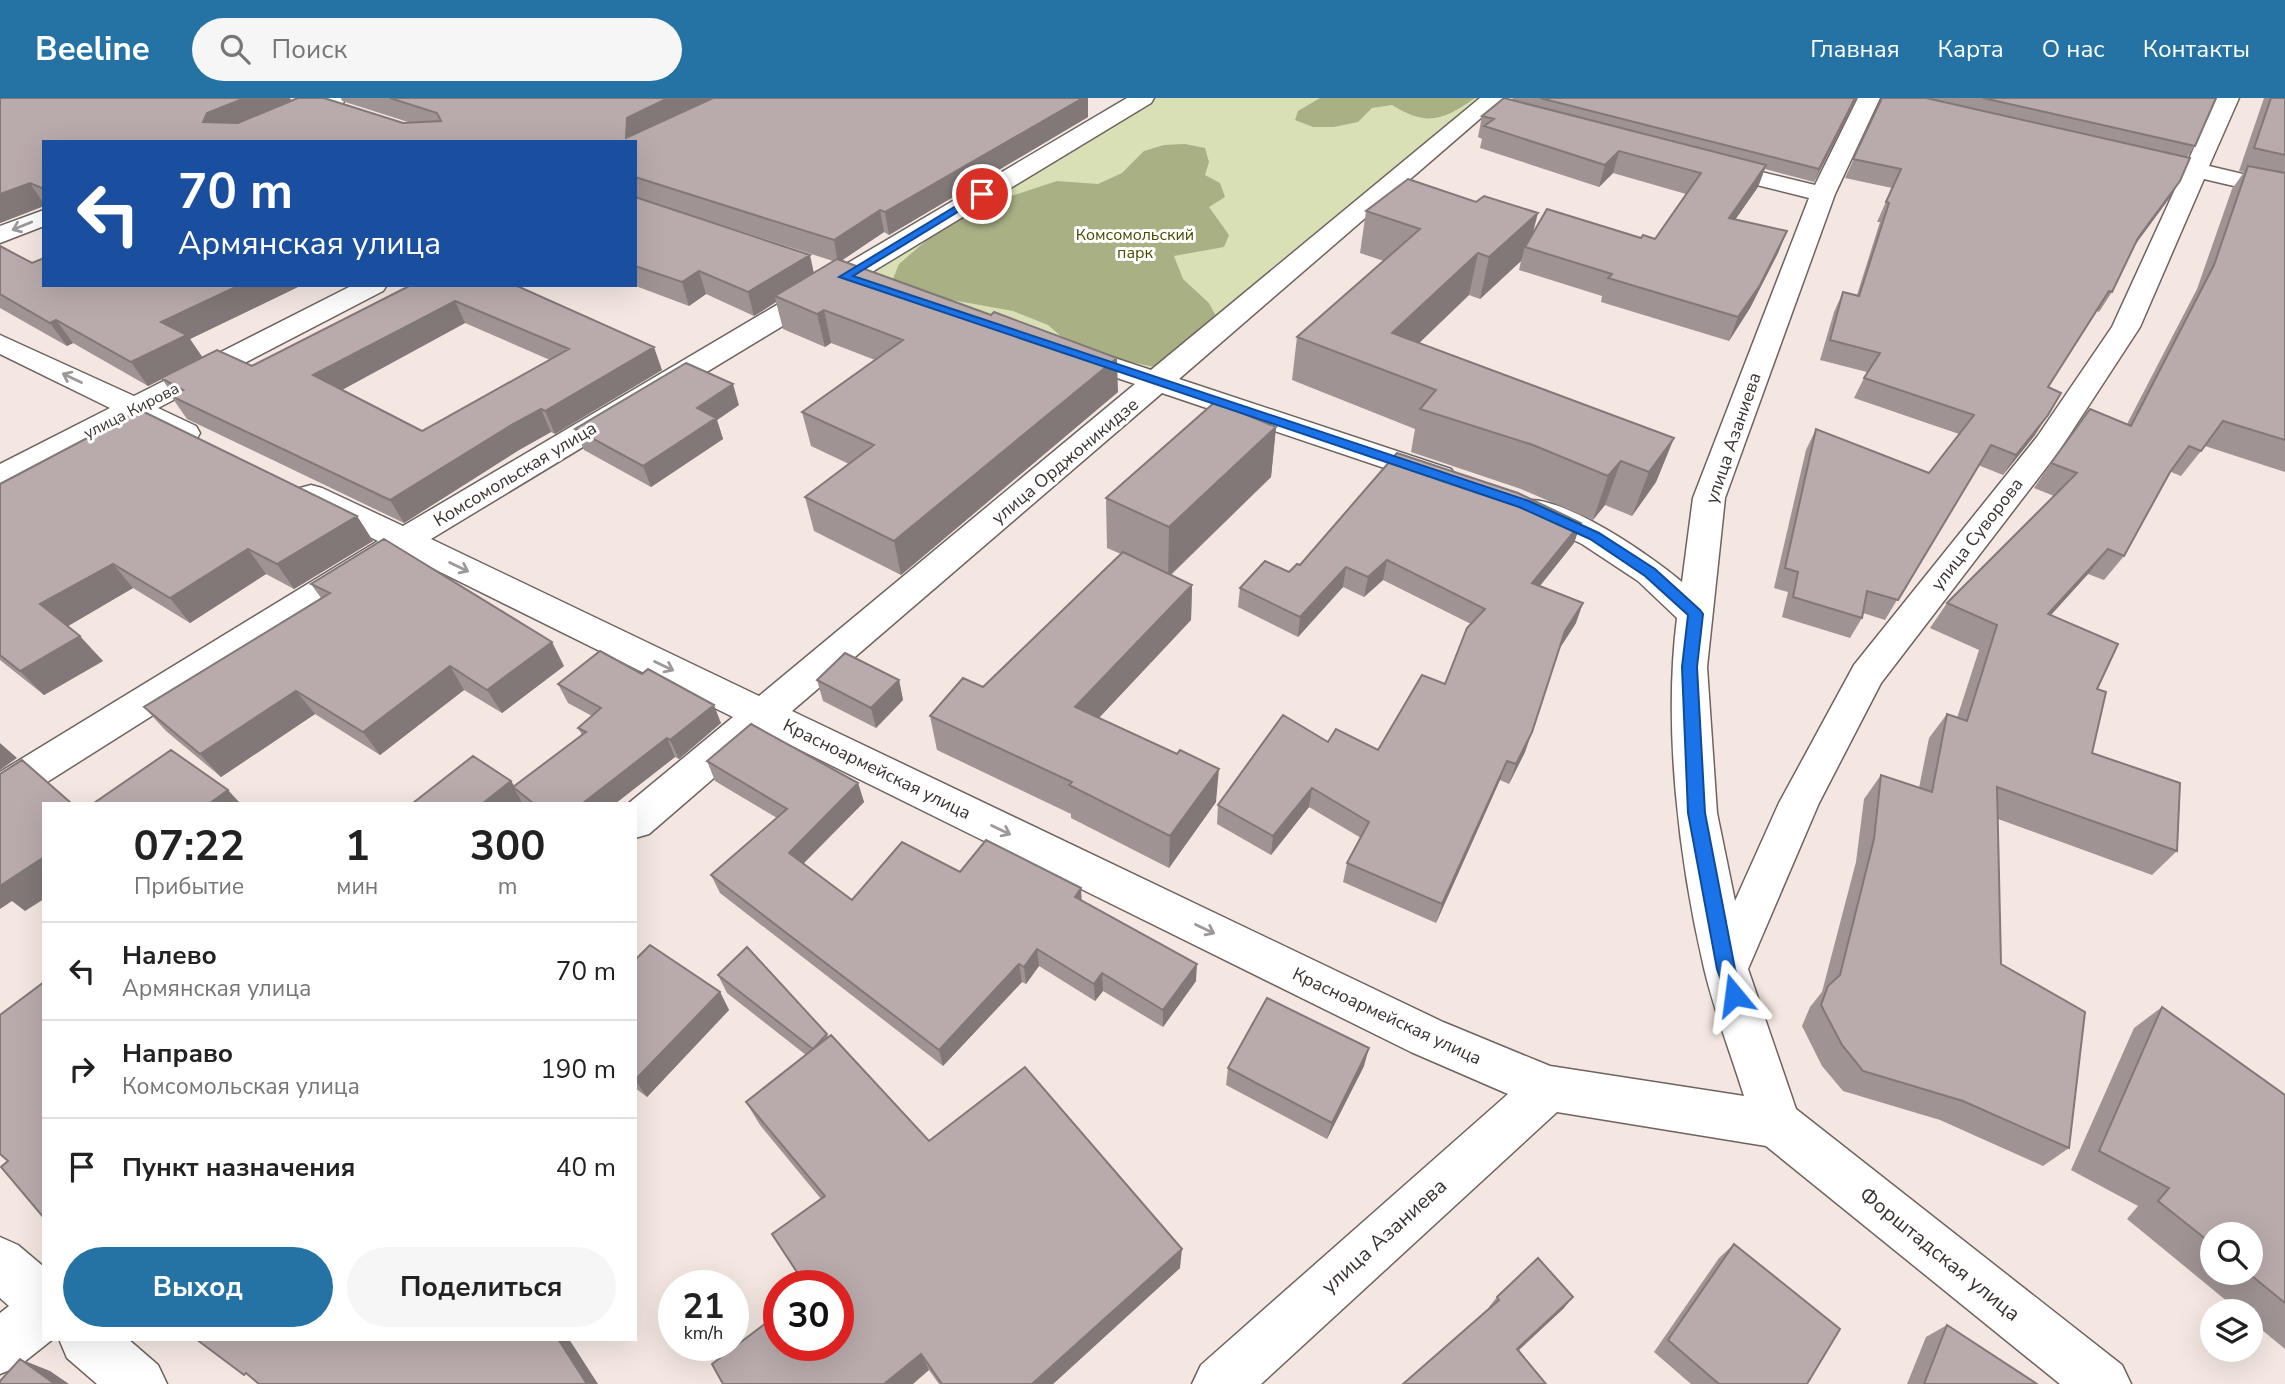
<!DOCTYPE html>
<html lang="ru">
<head>
<meta charset="utf-8">
<style>
	:root { --surface:#fff; --page:#f6f6f6; --text:#222; --muted:#767676; --line:#e0e0e0; --accent:#2573a5 }
	body { margin:0; font-family:"Nunito Sans",sans-serif; background:var(--page); color:var(--text); height:100vh; display:flex; flex-direction:column; font-size:26px; white-space:nowrap }
	* { box-sizing:border-box; margin:0 }
	p { font-size:23px; color:var(--muted) }
	.icon { flex:none; width:38px; height:38px; fill:none; stroke:currentColor; stroke-width:2; stroke-linecap:round; stroke-linejoin:round }
	.map { position:relative; flex:1; overflow:hidden }
	.details { position:absolute; left:42px; top:704px; width:595px; height:539px; display:flex; flex-direction:column; background:var(--surface); border-radius:0px; box-shadow:0 7px 28px #0002 }
	.details>* { flex:none }
	.guide { position:absolute; left:42px; top:42px; width:595px; height:147px; border-radius:0px; box-shadow:0 7px 28px #0002; background:#1a4fa0; color:#fff; overflow:hidden }
	.controls { position:absolute; left:2200px; top:1124px; display:grid; gap:14px }
	.controls a { display:grid; place-items:center; width:63px; height:63px; border-radius:50%; background:var(--surface); box-shadow:0 7px 28px #0002; font-size:35px }
	.speed { position:absolute; left:658px; top:1172px; display:flex; gap:14px; font-size:35px; font-weight:700; text-align:center }
	.speed>* { display:grid; place-content:center; width:91px; height:91px; border-radius:50%; background:var(--surface); box-shadow:0 7px 28px #0002; line-height:1 }
	.speed small { font-size:18px; font-weight:400 }
	.speed .limit { border:10px solid #d22; background:#fff; color:#111 }
	.pin { position:absolute; display:grid; place-items:center; width:60px; height:60px; color:#fff; margin:-30px; border:4px solid #fff; border-radius:50%; box-shadow:0 2px 7px #0007 }
	.me { position:absolute; width:77px; margin:-38px; rotate:344deg; stroke-linejoin:round; filter:drop-shadow(0 0 5px #0008) }
	.turn { display:flex; align-items:center; gap:24px; height:147px; padding:0 21px; font-size:32px }
	.turn .icon { width:91px; height:91px; stroke-width:2.5 }
	.turn b { display:block; font-size:49px; line-height:60px }
	.eta { display:flex; justify-content:space-evenly; align-items:center; height:119px; text-align:center }
	.eta b { font-size:42px; font-weight:700; line-height:49px }
	.action { display:flex; gap:14px; margin-top:auto; padding:14px 21px }
	.action a { flex:1; height:80px; border-radius:42px; background:var(--accent); color:#fff; font-size:28px; font-weight:700; line-height:80px; text-align:center }
	.action a+a { background:var(--page); color:var(--text) }
	ul { padding:0; list-style:none }
	li { display:flex; align-items:center; gap:21px; height:98px; padding:0 21px; border-top:2px solid var(--line) }
	li div { flex:1 }
	li b { display:block; font-size:26px }
	li em { font-style:normal }
	header { display:flex; align-items:center; gap:42px; box-sizing:border-box; height:98px; padding:0 35px; background:var(--accent); color:#fff }
	header strong { font-size:33px }
	nav { display:flex; gap:38px; margin-inline-start:auto; font-size:24px }
	.search { width:490px; height:63px; background:var(--page); display:flex; align-items:center; gap:18px; box-sizing:border-box; padding:0 24px; border-radius:38px; color:var(--muted); font-size:26px }
	.map>svg:first-child { display:block }
	.green { fill:#d9e0b6 }
	.forest { fill:#a9b084 }
	.lines { fill:none; stroke-linecap:round; stroke-linejoin:round }
	.minor-casing { stroke:#6e635e; stroke-width:3 }
	.minor { fill:#fff; fill-rule:evenodd }
	.wall { fill:#9f9393; fill-rule:evenodd }
	.shaded-wall { fill:#827878 }
	.building { fill:#b9abab; stroke:#827878; stroke-width:2; fill-rule:evenodd }
	.oneway { stroke:#9c9998 }
	.route { fill:#1a73e8; stroke:#114b97; stroke-width:2 }
	.labels { text-anchor:middle; stroke-width:6; stroke-linejoin:round; paint-order:stroke }
	.far-park-label { font-size:16px; fill:#474d02; stroke:#fff }
	.far-street-label { font-size:16px; fill:#383330; stroke:#fff }
	.street-label { font-size:18px; fill:#383330; stroke:#fff }
	.near-street-label { font-size:21px; fill:#383330; stroke:#fff }
</style>
</head>
<body>
<header>
<strong>Beeline</strong>
<div class="search"><svg class="icon" aria-label="search" viewBox="0 0 24 24"><circle cx="10" cy="10" r="6"/><path d="M15 15l6 6"/></svg>Поиск</div>
<nav><a>Главная</a><a>Карта</a><a>О нас</a><a>Контакты</a></nav>
</header>
<div class="map">
<svg width="2285" height="1286" viewBox="0 0 2285 1286">
	<rect width="100%" height="100%" fill="#f4e7e1"/>
	<path class="green" d="M1143 0H1493L1158 284 845 179Z"/>
	<path class="forest" d="M1320 0H1475C1444 22 1427 29 1392 7L1372 10 1358 24 1334 29H1313L1295 22 1298 13Z
		M1185 46 1205 50 1209 64 1205 77 1220 85 1225 99 1209 109 1229 137 1224 149 1174 158 1183 181 1209 205 1219 224 1163 271 1094 256 1070 246 1048 227 1013 213 913 195 891 186 899 166 957 116 1057 83 1098 86 1122 75 1144 53 1164 47Z"/>
	<g class="lines">
		<defs>
			<path id="minor" d="M316 0H346L343 5 249 44H217L220 39Z
				M1127 0H1154L1151 5 431 441 759 598 1135 286 1058 260 1054 254 1058 248 1068 245 1078 248 1151 272 1480 0H1504L1179 281 1451 371 1456 378 1451 385 1440 388 1429 385 1162 295 792 613 1443 924 1550 968 1744 998C1731 956 1714 913 1704 870 1679 762 1663 630 1677 520L1638 483 1582 446 1522 417 1517 410 1522 403C1558 393 1653 459 1682 484L1693 400 1809 100 1704 74 1700 69 1704 64 1712 62 1815 87 1858 0H1880L1835 96 1725 400 1707 569 1717 715 1735 803 1779 705 1854 567 2037 339 2112 229 2182 76 2166 72 2162 67 2166 62 2174 60 2188 63 2217 0H2239L2209 68 2285 86V100L2204 81 2140 229 2059 353 1881 585 1819 705 1748 871 1796 1011 2122 1267 2131 1286H2060L1766 1048 1557 1014 1261 1286H1192L1201 1267 1508 996 1411 954 766 635 649 736 635 740V705H629L733 619 406 457 14 705 0 710V674L378 443 300 404 295 397 300 390 311 387 322 390 403 428Z
				M44 112V128L0 145V128Z
				M353 187H387L383 193 158 310 196 328 200 335 196 342C174 347 154 331 134 322L11 386 0 389V366L110 310 0 256V237L134 298Z
				M0 1139 18 1147 44 1169V1241H53L19 1268 0 1276V1215L9 1208 0 1200Z
				M59 1241H128L158 1267 167 1286H97L67 1260Z"/>
		</defs>
		<use href="#minor" class="minor-casing"/>
		<use href="#minor" class="minor"/>
	</g>
	<path class="wall" d="M0 0 291 3 403 25 408 24 342 3 341 0H1088V19L889 137 884 134 841 163 1118 294 901 477 814 433 805 399 849 366 811 348 802 314 875 262 831 245 825 249 783 231 776 204 754 218 706 196 689 208 633 187H635V44H44V108L0 125ZM706 122 833 163 814 175Z
		M1513 0H1857L1814 84 1765 71 1758 89 1735 122 1787 133 1778 155 1750 210 1729 243 1601 204 1602 198 1519 172 1521 163 1480 201 1469 197 1419 245 1674 340 1656 384 1632 418 1605 407 1593 422 1521 391 1411 354 1415 331 1292 282 1297 239 1384 163 1360 155 1366 113 1533 135 1655 141 1686 96 1613 75 1599 89 1480 50 1482 41 1478 39 1482 18 1512 2Z
		M1882 0H2216L2195 48 2187 59 2180 83 2168 102 2135 147 2112 194 2099 214 2097 213 2048 289 2035 337 2003 377 1978 367 1885 522 1863 515 1862 520 1850 540 1782 519 1788 494 1774 490 1806 352 1816 331 1929 375 1959 336 1854 300 1867 274 1820 262 1834 214 1843 194 1857 197 1880 124H1877L1892 90 1845 80Z
		M2264 0H2285V374L2205 348 2181 378 2171 374 2124 458 2104 482 2088 476 2051 517 2097 591 2092 655 2177 753 2152 777 1998 721 2001 866 2069 1050 2043 1068 1940 1022 1843 993 1822 968 1802 928 1810 909 1822 894 1856 764 1864 701 1881 677 1919 690 1929 640 1947 616 1957 620 1979 552 1930 530 1947 505 2054 398 2034 390 2051 365 2127 326 2197 191 2232 91 2244 74 2239 73Z
		M0 148 44 187H302L190 241 202 259 252 268 411 187 662 272 555 336 551 334 519 352 404 425 187 321 171 298 173 297 162 281 148 288 73 245 67 248 0 210ZM465 225 550 262 422 333 342 292Z
		M739 307 717 322 723 341 651 389 584 352 575 331Z
		M1276 329 1271 379 1171 477 1192 487 1191 522 1099 620 1216 704 1169 770 1071 720V716L937 652 930 618 983 589 1121 456 1107 450 1106 400Z
		M0 386 357 418 373 443 294 491 266 476 190 525 133 490 68 528 103 563 44 597 0 562Z
		M1581 425 1574 445 1540 488 1576 525 1559 551 1525 654 1509 686 1500 682 1436 825 1343 784 1347 765 1361 740 1309 709 1271 757 1217 726 1218 707 1328 644 1378 652 1445 586 1471 526 1383 482 1364 499 1343 489 1298 539 1238 509 1240 490 1289 474 1300 467Z
		M311 486 564 568 502 615 464 592 380 657 315 616 221 679 166 633 144 609 321 500Z
		M817 582H899L903 602 876 630 823 603Z
		M558 586 721 625 679 661 675 659 616 705H523L522 704 520 705H413L511 683 514 688 582 637 578 630 592 618 568 605Z
		M707 663 858 685 864 704 804 765 852 802 960 774 1082 803 1196 883 1163 929 1103 893 1095 903 1039 868 1026 886 1022 884 943 968 720 795 711 777 777 720 715 683Z
		M635 862 720 894 729 912 647 999 635 990Z
		M718 877 827 936 828 939 929 1043 1180 1170 1053 1286H939L929 1272 838 1248 821 1101 760 1027 746 1004 806 957 727 895Z
		M2162 909 2285 997V1251L2250 1222V1213H2239L2127 1121 2138 1108 2071 1072 2134 930ZM2212 1136 2250 1174H2212Z
		M1364 968 1327 1041 1226 987 1228 970Z
		M1734 1146 1807 1286H1691L1654 1254 1719 1160Z
		M1497 1199 1564 1210 1518 1253 1403 1286 1490 1210 1489 1209Z
		M1947 1227 2037 1286H1907L1926 1239Z"/>
	<path class="shaded-wall" d="M245 0H290L293 6 219 37 203 24 207 15Z
		M668 0H717L626 40 627 20Z
		M1083 0H1088V19L889 137 885 114Z
		M1855 0H1857L1814 84 1819 71Z
		M1619 53 1613 75 1599 89 1605 67Z
		M1766 67 1758 89 1720 143 1729 120Z
		M2180 83 2168 102 2126 159 2138 140Z
		M30 85 44 106V108L0 125V96Z
		M880 112 884 134 838 165 834 142Z
		M1538 115 1529 150 1525 149 1521 163 1480 201 1489 159Z
		M1787 133 1778 155 1750 210 1729 243 1738 219Z
		M1478 155 1469 197 1389 274 1392 235Z
		M810 157 815 180 775 198 776 204 754 218 748 194Z
		M699 173 706 196 689 208 682 184Z
		M240 187H302L190 241 203 260 148 288 131 264 161 224Z
		M455 203 465 225 327 300 313 277Z
		M824 212 831 245 825 249 817 216Z
		M56 222 73 245 67 248 50 225Z
		M654 249 662 272 555 336 545 313Z
		M1117 260 1118 294 901 477 894 443Z
		M733 286 739 307 717 322 723 341 651 389 643 368 697 310Z
		M541 311 551 334 519 352 404 425 390 402 508 329Z
		M2048 317 2035 337 2003 377 2016 357Z
		M1276 329 1271 379 1168 479 1169 429Z
		M1674 340 1656 384 1632 418 1649 374Z
		M1621 363 1605 407 1593 422 1608 378Z
		M357 418 373 443 294 491 277 466Z
		M1581 425 1574 445 1526 505 1532 485Z
		M248 451 266 476 190 525 170 500Z
		M2108 451 2088 476 2029 541 2048 516Z
		M1387 462 1383 482 1364 499 1368 479Z
		M113 466 133 490 63 531 40 506Z
		M1346 469 1343 489 1298 539 1300 519Z
		M1192 487 1191 522 1077 643 1075 609Z
		M1583 505 1576 525 1558 553 1565 533Z
		M80 538 103 563 44 597 20 573Z
		M552 544 564 568 502 615 487 592Z
		M450 568 464 592 380 657 363 634Z
		M899 582 903 602 876 630 871 610Z
		M296 593 315 616 221 679 200 656Z
		M714 607 721 625 679 661 670 642Z
		M1532 634 1525 654 1509 686 1516 666Z
		M667 640 675 659 616 705H583Z
		M0 645 17 660 0 672Z
		M1507 663 1500 682 1436 825 1442 806Z
		M1219 671 1216 704 1169 770 1170 738Z
		M511 683 517 692 513 689 522 704 520 705H483Z
		M858 685 864 704 796 773 789 755Z
		M1312 690 1309 709 1271 757 1273 738Z
		M228 692 240 705H210Z
		M44 759V801L25 813 12 803 0 811V788Z
		M1081 790 1082 808 1075 799Z
		M1037 851 1039 868 1026 886 1024 869Z
		M1019 866 1022 884 943 968 939 952Z
		M1197 866 1196 883 1163 929V912Z
		M1102 875 1103 893 1095 903 1094 886Z
		M720 894 729 912 647 999 635 982Z
		M1369 950 1364 968 1327 1041 1332 1025Z
		M1182 1151 1180 1170 1053 1286H1032Z
		M1573 1199 1564 1210 1509 1261 1517 1251Z
		M558 1241H569L598 1286H587Z
		M921 1256 929 1272 913 1286H884Z
		M20 1261 50 1273 69 1286H55Z"/>
	<path class="building" d="M0 0H245L207 15 203 24 238 25 298 0H324L403 25 441 23 437 15 390 0H668L627 20 626 40 713 0H1083L885 114 880 112 834 142 635 79V44H44V91L30 85 0 96Z
		M1504 0 1766 67 1729 120 1787 133 1760 187 1738 219 1608 180 1612 176 1525 149 1547 111 1641 140 1643 137 1655 141 1701 75 1619 53 1605 67 1484 28 1494 21 1482 18Z
		M1540 0H1855L1819 71Z
		M1882 0H1926L2190 60 2180 83 2138 140 2112 194 2109 193 2048 289 2061 295 2048 317 2016 357 1991 347 1898 502 1867 493 1862 520 1793 499 1798 474 1785 470 1816 331 1929 375 1974 317 1864 280 1880 255 1830 242 1843 194 1859 198 1889 105 1886 104 1901 71 1853 61Z
		M1983 0H2216L2195 48Z
		M2271 0H2285V57L2254 50Z
		M2248 68 2285 75V342L2223 323 2201 353 2189 348 2170 374 2124 458 2108 451 2048 516 2118 546 2097 591 2106 594 2092 655 2180 685 2177 753 1997 689 2001 866 2085 914 2069 1050 1963 1003 1863 973 1842 947 1821 907 1828 888 1840 877 1874 741 1881 677 1932 694 1947 616 1967 623 1997 527 1947 505 2077 375 2051 365 2090 311 2131 328 2214 167Z
		M1408 81 1476 104 1484 98 1538 115 1489 159 1478 155 1392 235 1674 340 1649 374 1621 363 1608 378 1533 347 1420 311 1436 292 1297 239 1420 131 1366 113Z
		M635 99 810 157 748 194 699 173 682 184 635 168Z
		M0 148 32 165 44 160V187H240L161 224 187 237 131 264 56 222 50 225 0 196Z
		M837 161 991 217 994 214 1117 260 894 443 805 399 874 347 802 314 903 242 824 212 817 216 775 198Z
		M411 187H515L654 249 545 313 541 311 508 329 390 402 171 298 183 292 161 280 217 252 252 268ZM455 203 569 251 422 333 313 277Z
		M686 265 733 286 697 310 716 320 643 368 575 331Z
		M1215 304 1276 329 1169 429 1106 400Z
		M140 312 357 418 277 466 248 451 170 500 113 466 40 506 80 538 20 573 0 557V386Z
		M1397 355 1518 395 1581 425 1532 485 1583 505 1565 533 1532 634 1516 666 1507 663 1442 806 1347 765 1369 724 1312 690 1273 738 1218 707 1283 617 1328 644 1336 631 1378 652 1422 577 1445 586 1467 530 1485 511 1387 462 1368 479 1346 469 1300 519 1240 490 1265 463 1289 474 1297 466 1300 467Z
		M384 441 552 544 487 592 450 568 363 634 296 593 200 656 144 609 330 495 311 486Z
		M1123 454 1192 487 1075 609 1177 656 1180 652 1219 671 1170 738 1069 687 1072 684 930 618 963 580 983 589Z
		M600 553 642 576 648 571 714 607 670 642 667 640 583 705H533L513 689 586 634 578 630 601 610 558 586Z
		M845 555 899 582 871 610 817 582Z
		M751 626 858 685 789 755 852 802 902 744 960 774 986 742 1081 790 1075 799 1197 866 1163 912 1102 875 1094 886 1037 851 1024 869 1019 866 939 952 711 777 787 711 707 663Z
		M171 652 228 692 210 705H94Z
		M473 658 511 683 483 705H413Z
		M22 662 71 705H44V759L0 788V676Z
		M650 847 720 894 635 982V862Z
		M747 849 827 936 813 951 718 877Z
		M44 884V1120L1 1069 8 1063 0 1056V917Z
		M1267 900 1369 950 1332 1025 1228 970Z
		M2162 909 2285 997V1205L2247 1174H2250V1136H2212V1146L2158 1103 2169 1090 2099 1053Z
		M831 937 929 1043 1025 969 1182 1151 1032 1286H942L921 1256 884 1286H723L712 1266 779 1215V1248H838V1188H806L772 1136 825 1098 746 1004Z
		M1734 1146 1840 1231 1807 1286H1719L1668 1242Z
		M1538 1160 1573 1199 1517 1251 1546 1286H1403L1499 1202 1497 1199Z
		M1947 1227 2037 1286H1924Z
		M196 1241H558L587 1286H259L246 1275 244 1277Z
		M20 1261 55 1286H0V1283Z"/>
	<defs><path id="oneway-shaft" d="M-6 0H5M1.5-3L5.5 0L1.5 3" fill="none" stroke-width="1.6" stroke-linecap="round" stroke-linejoin="round" transform="scale(1.75)"/></defs>
	<g class="oneway">
		<use href="#oneway-shaft" transform="translate(22 128) rotate(158)"/>
		<use href="#oneway-shaft" transform="translate(72 280) rotate(-154)"/>
		<use href="#oneway-shaft" transform="translate(459 469) rotate(26)"/>
		<use href="#oneway-shaft" transform="translate(664 568) rotate(26)"/>
		<use href="#oneway-shaft" transform="translate(1001 732) rotate(26)"/>
		<use href="#oneway-shaft" transform="translate(1205 831) rotate(26)"/>
	</g>
	<path class="route" d="M979 94 987 96 853 178 1529 403 1599 435 1655 471 1700 512 1703 516 1697 569 1705 715 1735 871 1744 897 1741 902 1734 905 1728 902 1717 871 1688 715 1682 569 1688 517 1645 478 1590 441 1519 409 839 179Z"/>
	<g class="labels">
		<g class="far-park-label">
			<text x="1135" y="142">Комсомольский<tspan x="1135" dy="18">парк</tspan></text>
		</g>
		<g class="far-street-label">
			<text transform="translate(131 312) rotate(-27)" y="6">улица Кирова</text>
		</g>
		<g class="street-label">
			<text transform="translate(1733 340) rotate(-71)" y="6">улица Азаниева</text>
			<text transform="translate(1065 363) rotate(-40)" y="6">улица Орджоникидзе</text>
			<text transform="translate(515 376) rotate(-31)" y="6">Комсомольская улица</text>
			<text transform="translate(1977 436) rotate(-52)" y="6">улица Суворова</text>
			<text transform="translate(877 671) rotate(26)" y="6">Красноармейская улица</text>
			<text transform="translate(1387 918) rotate(25)" y="6">Красноармейская улица</text>
		</g>
		<g class="near-street-label">
			<text transform="translate(1384 1138) rotate(-42)" y="7">улица Азаниева</text>
			<text transform="translate(1940 1156) rotate(39)" y="7">Форштадская улица</text>
		</g>
	</g>
</svg>
<div class="controls">
<a><svg class="icon" aria-label="search" viewBox="0 0 24 24"><circle cx="10" cy="10" r="6"/><path d="M15 15l6 6"/></svg></a>
<a><svg class="icon" aria-label="layers" viewBox="0 0 24 24"><path d="M12 4l9 5-9 5-9-5zM3 14l9 5 9-5"/></svg></a>
</div>
<div class="speed"><div>21<small>km/h</small></div><div class="limit">30</div></div>
<div class="pin" style="left:982px;top:96px;background:#d93025"><svg class="icon" aria-label="arrive" viewBox="0 0 24 24"><path d="M6 21V4h12l-3 4 3 4H6"/></svg></div>
<svg class="me" style="left:1734px;top:897px" viewBox="-20 -20 40 40"><path d="M0-17L14 15 0 8-14 15z" fill="#1a73e8" stroke="#fff" stroke-width="4"/></svg>
<div class="guide">
<div class="turn"><svg class="icon" aria-label="left" viewBox="0 0 24 24"><path d="M17 20v-9H6M10 6l-5 5 5 5"/></svg><div><b>70 m</b>Армянская улица</div></div>
</div>
<section class="details">
<div class="eta">
<div><b>07:22</b><p>Прибытие</p></div>
<div><b>1</b><p>мин</p></div>
<div><b>300</b><p>m</p></div>
</div>
<ul>
<li><svg class="icon" aria-label="left" viewBox="0 0 24 24"><path d="M17 20v-9H6M10 6l-5 5 5 5"/></svg><div><b>Налево</b><p>Армянская улица</p></div><em>70 m</em></li>
<li><svg class="icon" aria-label="right" viewBox="0 0 24 24"><path d="M7 20v-9h11M14 6l5 5-5 5"/></svg><div><b>Направо</b><p>Комсомольская улица</p></div><em>190 m</em></li>
<li><svg class="icon" aria-label="arrive" viewBox="0 0 24 24"><path d="M6 21V4h12l-3 4 3 4H6"/></svg><div><b>Пункт назначения</b></div><em>40 m</em></li>
</ul>
<div class="action"><a>Выход</a><a>Поделиться</a></div>
</section>
</div>
</body>
</html>
